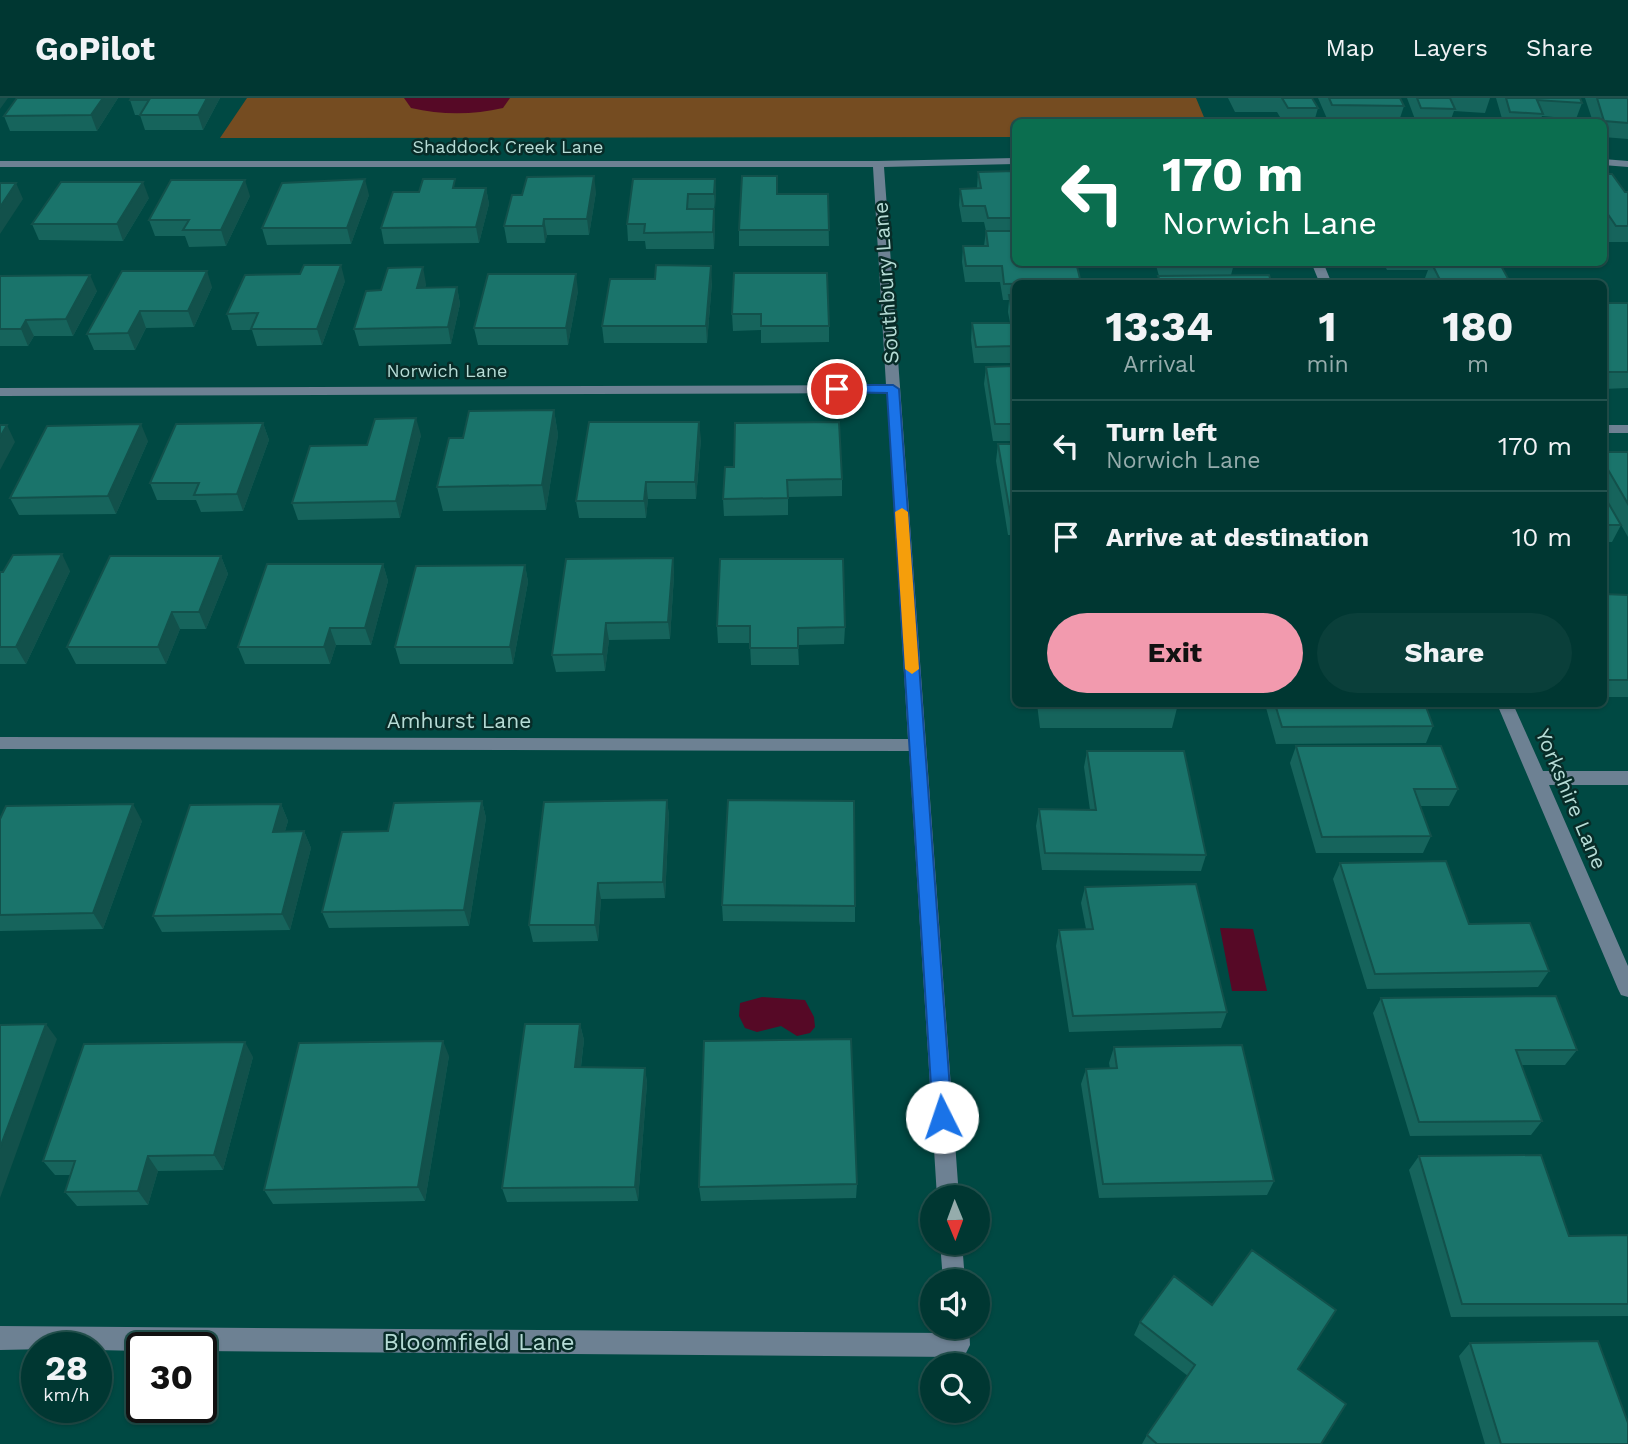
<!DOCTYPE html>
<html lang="en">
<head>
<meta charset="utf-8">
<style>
	:root { --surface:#003732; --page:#0a3f3a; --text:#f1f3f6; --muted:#95acac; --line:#22514d; --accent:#f29aae }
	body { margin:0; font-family:"Work Sans",sans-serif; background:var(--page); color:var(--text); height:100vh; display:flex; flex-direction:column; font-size:26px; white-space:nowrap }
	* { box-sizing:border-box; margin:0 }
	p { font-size:23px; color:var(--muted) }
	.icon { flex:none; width:38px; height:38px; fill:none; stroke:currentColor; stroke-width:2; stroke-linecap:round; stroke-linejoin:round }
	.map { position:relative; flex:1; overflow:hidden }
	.details { position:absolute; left:1012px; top:182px; width:595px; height:427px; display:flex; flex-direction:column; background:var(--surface); border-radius:10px; box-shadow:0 2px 5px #0004,0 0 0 2px var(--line) }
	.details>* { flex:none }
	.guide { position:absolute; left:1012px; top:21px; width:595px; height:147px; border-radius:10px; box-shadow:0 2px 5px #0004,0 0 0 2px var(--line); background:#0b6e4f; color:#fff; overflow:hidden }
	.needle { width:46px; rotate:179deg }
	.fabs { position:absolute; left:920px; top:1087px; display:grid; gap:14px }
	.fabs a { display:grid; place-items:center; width:70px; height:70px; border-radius:50%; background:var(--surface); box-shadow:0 2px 5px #0004,0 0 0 2px var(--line); font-size:35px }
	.speed { position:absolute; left:21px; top:1234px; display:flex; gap:14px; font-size:35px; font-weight:700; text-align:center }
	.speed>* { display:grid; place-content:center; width:91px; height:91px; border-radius:50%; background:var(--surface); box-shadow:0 2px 5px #0004,0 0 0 2px var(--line); line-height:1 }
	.speed small { font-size:18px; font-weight:400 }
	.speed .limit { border:4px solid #111; border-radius:10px; background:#fff; color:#111 }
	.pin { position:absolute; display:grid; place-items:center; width:60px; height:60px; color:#fff; margin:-30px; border:4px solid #fff; border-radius:50%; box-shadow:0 2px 7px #0007 }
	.me { position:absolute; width:77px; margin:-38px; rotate:356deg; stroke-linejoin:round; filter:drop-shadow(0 0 5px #0008) }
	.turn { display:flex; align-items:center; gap:24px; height:147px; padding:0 35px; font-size:32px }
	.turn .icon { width:91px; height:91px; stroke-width:2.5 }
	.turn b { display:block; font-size:49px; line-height:60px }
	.eta { display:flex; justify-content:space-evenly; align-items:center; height:119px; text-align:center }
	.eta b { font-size:42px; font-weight:700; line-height:49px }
	.cta { display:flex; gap:14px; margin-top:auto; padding:14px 35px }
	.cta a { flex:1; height:80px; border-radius:42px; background:var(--accent); color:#111; font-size:28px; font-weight:700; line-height:80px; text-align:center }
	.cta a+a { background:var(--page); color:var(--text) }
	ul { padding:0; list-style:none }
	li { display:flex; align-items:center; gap:21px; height:91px; padding:0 35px; border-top:2px solid var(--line) }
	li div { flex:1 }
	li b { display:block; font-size:26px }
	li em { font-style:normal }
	header { display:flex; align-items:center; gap:42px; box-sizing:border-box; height:98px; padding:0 35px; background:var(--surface); border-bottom:2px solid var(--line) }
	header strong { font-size:33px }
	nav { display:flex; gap:38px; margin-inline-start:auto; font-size:24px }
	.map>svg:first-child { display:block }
	.green { fill:#754c21 }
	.water { fill:#560926 }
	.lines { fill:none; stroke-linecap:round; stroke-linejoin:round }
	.river { fill:#560926; fill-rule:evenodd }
	.minor { fill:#6d8193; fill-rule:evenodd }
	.wall { fill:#16645c }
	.shaded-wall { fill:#12514b }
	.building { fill:#1a746b; stroke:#12514b; stroke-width:2 }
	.route { fill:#1a73e8; stroke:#114b97; stroke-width:2 }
	.slow { fill:#f59e0b }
	.labels { text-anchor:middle; stroke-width:5; stroke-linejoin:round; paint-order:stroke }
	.far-street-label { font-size:18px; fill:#b6dcd6; stroke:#082c28 }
	.street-label { font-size:21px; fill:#b6dcd6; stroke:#082c28 }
	.near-street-label { font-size:24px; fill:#b6dcd6; stroke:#082c28 }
</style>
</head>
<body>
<header>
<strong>GoPilot</strong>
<nav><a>Map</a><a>Layers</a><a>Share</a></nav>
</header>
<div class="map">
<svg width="1628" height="1346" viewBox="0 0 1628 1346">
	<rect width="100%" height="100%" fill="#004943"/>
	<path class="green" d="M247 0H1196L1206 24H1015V39L220 40Z"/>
	<path class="water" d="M1220 830 1253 831 1267 893H1232Z
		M762 899 805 902 814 919 815 929 810 935 797 938 781 928 757 934 745 930 739 918 740 905Z"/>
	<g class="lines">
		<path class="river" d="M404 0H510L503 10C473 17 441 17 411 10Z"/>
		<path class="minor" d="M1015 60V66L884 69 959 1099H937L909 653 0 651V639L908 641 887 295 0 298V290L886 287 873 69H0V63H878Z
			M1603 61 1628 63V69L1603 67Z
			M1311 164H1323L1332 186H1320Z
			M1603 327H1628V335H1603Z
			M1497 606H1513L1543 673H1628V687H1549L1628 868V899L1621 897 1618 891Z
			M940 1144H962L965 1183H943Z
			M0 1228 946 1235 945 1228H969L970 1247 966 1255 958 1259 201 1253V1250H142V1253L96 1252V1250L0 1252Z"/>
	</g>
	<path class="wall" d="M17 0H118L97 33H10L4 18Z
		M220 0 203 32H145L140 17H135L130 2Z
		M1228 0H1312L1318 10 1314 24H1283L1277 14H1235Z
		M1318 0H1400L1404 8 1399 23H1328Z
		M1407 0H1490L1485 15 1454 13 1450 24H1416Z
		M1496 0H1580L1582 5 1576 21 1542 18 1540 24H1503Z
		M1585 0H1628V41L1603 39V24H1593Z
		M1015 73V265H974L971 242 972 225H1010L1008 214 1009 202H1003L1000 184H965L962 164 963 148H984L986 133 984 124H962L959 107 960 91 977 90 978 74Z
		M1603 76 1625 94H1628V144H1609L1603 136Z
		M715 81 716 97 714 112 715 128 714 151H646L645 143H628L627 126Z
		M457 90H486L489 106 479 145 384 146 381 130 419 94Z
		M596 94 589 137H547L545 145H507L504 128Z
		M778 96H828L829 148H739V132Z
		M369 97 351 146 267 147 262 130Z
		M250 98 226 148 189 149 185 138H155L149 122Z
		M149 100 123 143 39 142 32 126Z
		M1155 164H1233L1234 166 1231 177 1272 186H1157L1159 178Z
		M1383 164H1499L1511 186H1428L1425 180 1428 172H1387Z
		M122 173 212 189 194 229 146 230 135 252H94L87 236Z
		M734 175 829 228V244L761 245V232L733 233 732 216Z
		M0 178 97 193 73 238H34L28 248H0Z
		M345 183 322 247 257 248 252 232H232L227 216Z
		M712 184 707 245H604L602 228Z
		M426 186 425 190 457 189 460 206 451 246 359 248 354 231 381 192Z
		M578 193 568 247H478L474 230Z
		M1603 205H1628V290L1603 291Z
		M1015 268V343H993L984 286 986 269Z
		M554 312 558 337 546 412 443 413 437 389 463 340Z
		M263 325 269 342 243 413 201 414 196 402H157L150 385Z
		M421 337 400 420 298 422 292 405 367 347Z
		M701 341 696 401H648L646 420H579L576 403Z
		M148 343 116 416 19 417 10 400Z
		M998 346H1015V437H1008L996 363Z
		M1603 354H1628V439L1603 395Z
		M725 369 842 381V398L788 399V417L724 418 723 401Z
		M1603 396 1621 427 1612 444H1603Z
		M1014 441H1015V479L1012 458Z
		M221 458 228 476 206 531H180L166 566H76L67 549Z
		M673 460 674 477 670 541 609 542 605 573 556 574 552 557Z
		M720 461 845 529 844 546 798 547 799 567H751L750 545H718L717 528Z
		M383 466 388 483 371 547H336L330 566H245L238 549Z
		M525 467 528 484 513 566H400L395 549Z
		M70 473 26 566H0V474Z
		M1603 496 1628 497V599H1603Z
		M1037 606H1178L1172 630H1040Z
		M1265 606H1425L1433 628 1426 645 1276 646Z
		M1296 648 1458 691 1449 708H1420L1431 738 1423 755H1316L1290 665Z
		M1087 653 1206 757 1201 773 1042 772 1036 728 1039 711 1090 712 1084 669Z
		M667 702 669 718 665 800 601 801 598 843 533 844 529 827Z
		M482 703 486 720 469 828 329 830 322 814 388 733Z
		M281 706 288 723 285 733H304L311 750 290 832 162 834 153 818Z
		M0 721 142 723 103 831 0 833Z
		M1340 765 1469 826 1549 873 1538 889 1367 891 1333 781Z
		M1085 789 1227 914 1221 930 1069 934 1056 848 1059 832 1086 831 1081 805Z
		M722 807 855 808V824L723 823Z
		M1381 900 1577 952 1565 967H1522L1542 1023 1531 1037 1410 1038 1373 915Z
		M580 926 584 942 581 969 645 970 647 985 638 1103 507 1104 502 1090Z
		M1114 949 1274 1083 1267 1097 1099 1100 1081 986 1086 971H1110L1109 965Z
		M449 958 425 1103 273 1106 264 1092Z
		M253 959 223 1072 158 1073 148 1107 77 1108 65 1094 71 1077H55L43 1063Z
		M1419 1058 1569 1138 1628 1137V1218L1451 1219 1409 1072Z
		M857 1086 856 1100 701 1103 699 1089Z
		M1212 1207 1298 1271 1321 1346H1142L1147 1337 1188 1278 1134 1237 1140 1224Z
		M1470 1245 1628 1346H1485L1459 1258Z"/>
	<path class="shaded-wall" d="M0 0H8L0 11Z
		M103 0H118L97 33 91 17Z
		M207 0H220L203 32 198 17Z
		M594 78 596 94 589 137 587 121Z
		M365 81 369 97 351 146 347 130Z
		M715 81 716 97 715 112 714 96Z
		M245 82 250 98 226 148 221 132Z
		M143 84 149 100 123 143 117 126Z
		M16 85 23 101 0 136V109Z
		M486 90 489 106 479 145 476 129Z
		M714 111 715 128 714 151 713 134Z
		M544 121 547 137 545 145 543 128Z
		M341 167 345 183 322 247 317 231Z
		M711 168 712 184 707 245 706 228Z
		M423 169 426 186 421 207 417 190Z
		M207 173 212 189 194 229 188 213Z
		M576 176 578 193 568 247 566 230Z
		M90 177 97 193 73 238 66 221Z
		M457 189 460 206 451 246 448 229Z
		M140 213 146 230 135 252 128 235Z
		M26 222 34 238 28 248 21 231Z
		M554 312 558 337 546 412 542 387Z
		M416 320 421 337 400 420 396 403Z
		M699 324 701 341 696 401 695 384Z
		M263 325 269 342 243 413 237 396Z
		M141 326 148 343 116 416 108 398Z
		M7 327 15 344 0 372V339Z
		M646 384 648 401 646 420 644 403Z
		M62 456 70 473 26 566 16 549Z
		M221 458 228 476 206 531 199 514Z
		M673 460 674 477 670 541 668 524Z
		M383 466 388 483 371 547 365 530Z
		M525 467 528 484 513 566 510 549Z
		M172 514 180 531 166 566 158 549Z
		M606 525 609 542 605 573 603 556Z
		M330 530 336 547 330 566 324 549Z
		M667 702 669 718 665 800 663 784Z
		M482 703 486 720 469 828 464 812Z
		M133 706 142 723 103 831 93 815Z
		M281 706 288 723 280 750 273 734Z
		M304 733 311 750 290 832 282 816Z
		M598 785 601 801 598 843 595 827Z
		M46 926 57 941 0 1100V1050Z
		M580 926 584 942 579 984 575 969Z
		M443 943 449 958 425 1103 418 1089Z
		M245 944 253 959 223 1072 214 1057Z
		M645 970 647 985 638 1103 635 1089Z
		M148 1058 158 1073 148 1107 138 1093Z"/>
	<path class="building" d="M17 0H103L91 17 4 18Z
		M131 0H207L198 17H140L149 2H130Z
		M1282 0H1312L1318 10H1288Z
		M1329 0H1400L1404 8 1332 7Z
		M1417 0H1450L1455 11 1421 10Z
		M1506 0H1580L1582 5 1537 2 1543 16 1510 14Z
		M1597 0H1628V25L1604 23Z
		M1015 73V120H988L985 108H963L960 91 981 90 978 74Z
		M1603 76H1612L1625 94H1628V128H1616L1603 109Z
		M594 78 587 121H544L543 128H504L512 97H522L527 79Z
		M742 78H777V96H828L829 132H739Z
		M365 81 347 130H262L282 85Z
		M423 81H455L453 90H486L476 129 381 130 393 94H419Z
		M633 81H715L714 96H688L687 111H714L713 134 644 135 645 126H627Z
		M171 82H245L221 132H183L189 122H149Z
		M61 84H143L117 126H32Z
		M0 85H16L0 109Z
		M986 133H1015V164H1076L1081 185 1004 186 1002 168H966L963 148H988Z
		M1163 164H1233L1234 166 1164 167Z
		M1431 164H1499L1511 186H1442Z
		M304 167H341L317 231H251L258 215 227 216 245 177 300 176Z
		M656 167 711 168 706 228H602L610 181H655Z
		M423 169 417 190 457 189 448 229 354 231 366 193 381 192 388 170Z
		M122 173H207L188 213H140L128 235 87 236Z
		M734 175H827L829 228H761V216H732Z
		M488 176H576L566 230H474Z
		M90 177 66 221 26 222 21 231H0V178Z
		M1269 177 1272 186H1161L1158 178Z
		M1009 197H1015V248L976 249 972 225H1014Z
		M1603 205H1628V274H1608L1603 266Z
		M1015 268V326H995L986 269Z
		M554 312 542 387 437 389 449 340H463L469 313Z
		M416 320 396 403 292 405 310 348 367 347 375 321Z
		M589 324H699L695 384H646L644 403H576Z
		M839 324 842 381 787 382 788 400 723 401 725 369H734L735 325Z
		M263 325 237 396 194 397 199 385H150L176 326Z
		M141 326 108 398 10 400 47 328Z
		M0 327H7L0 339Z
		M998 346H1015V420H1011Z
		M1603 354H1628V406L1603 363Z
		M1603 396 1621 427H1603Z
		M62 456 16 549H0V474H3L13 457Z
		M110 458H221L199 514H172L158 549H67Z
		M673 460 668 524 606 525 603 556 552 557 566 461Z
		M720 461H843L845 529 798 530V550H750V528H717Z
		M267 466H383L365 530H330L324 549H238Z
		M525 467 510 549H395L416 468Z
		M1603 496 1628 497V582H1603Z
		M1275 606H1425L1433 628 1282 629Z
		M1296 648H1441L1458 691H1414L1431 738 1322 739Z
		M1087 653H1184L1206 757 1045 755 1039 711 1096 712Z
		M667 702 663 784 598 785 595 827H529L544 704Z
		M728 702 854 703 855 808 722 807Z
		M482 703 464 812 322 814 342 734 388 733 394 705Z
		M133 706 93 815 0 817V721L6 708Z
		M281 706 273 734 304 733 282 816 153 818 190 707Z
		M1446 763 1469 826 1530 825 1549 873 1375 876 1340 765Z
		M1196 786 1227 914 1073 918 1059 832 1093 831 1085 789Z
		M1556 898 1577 952H1516L1542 1023 1419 1024 1381 900Z
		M46 926 0 1050V927Z
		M525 926H580L575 969 645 970 635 1089 502 1090Z
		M851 941 857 1086 699 1089 704 943Z
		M443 943 418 1089 264 1092 299 945Z
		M245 944 214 1057 148 1058 138 1093 65 1094 75 1063H43L84 946Z
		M1242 947 1274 1083 1103 1086 1086 971 1117 970 1114 949Z
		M1541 1057 1569 1138 1628 1137V1206H1462L1419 1058Z
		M1252 1152 1336 1212 1298 1271 1346 1306 1321 1346H1157L1147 1337 1195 1267 1140 1224 1174 1178 1212 1207Z
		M1598 1243 1628 1325V1346H1501L1470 1245Z"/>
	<path class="route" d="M837 287H893L899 291 952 1019 949 1025 942 1028 936 1025 933 1019 887 295 833 294V288Z"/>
	<path class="slow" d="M902 410 908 414 919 571 912 576 905 571 895 414Z"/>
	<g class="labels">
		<g class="far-street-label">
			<text x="508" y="55">Shaddock Creek Lane</text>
			<text x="447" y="279">Norwich Lane</text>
		</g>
		<g class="street-label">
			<text transform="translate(886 185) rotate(-94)" y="7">Southbury Lane</text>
			<text x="459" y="630">Amhurst Lane</text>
			<text transform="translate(1571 701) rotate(67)" y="7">Yorkshire Lane</text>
		</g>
		<g class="near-street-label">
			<text x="479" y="1252">Bloomfield Lane</text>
		</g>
	</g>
</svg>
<div class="fabs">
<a><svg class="needle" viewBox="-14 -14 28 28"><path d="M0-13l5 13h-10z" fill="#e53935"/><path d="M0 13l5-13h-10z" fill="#95acac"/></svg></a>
<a><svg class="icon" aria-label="sound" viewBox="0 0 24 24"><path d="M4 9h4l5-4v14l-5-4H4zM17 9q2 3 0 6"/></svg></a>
<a><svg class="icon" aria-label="search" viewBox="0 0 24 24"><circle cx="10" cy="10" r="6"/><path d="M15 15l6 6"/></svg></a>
</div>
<div class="speed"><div>28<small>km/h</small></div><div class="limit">30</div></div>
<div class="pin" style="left:837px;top:291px;background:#d93025"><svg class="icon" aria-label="arrive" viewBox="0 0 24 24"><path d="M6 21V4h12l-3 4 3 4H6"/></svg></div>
<svg class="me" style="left:942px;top:1019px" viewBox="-20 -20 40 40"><circle r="19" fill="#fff"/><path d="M0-13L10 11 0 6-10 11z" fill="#1a73e8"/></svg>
<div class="guide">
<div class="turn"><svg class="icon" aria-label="left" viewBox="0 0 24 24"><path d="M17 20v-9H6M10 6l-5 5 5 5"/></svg><div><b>170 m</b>Norwich Lane</div></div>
</div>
<section class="details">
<div class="eta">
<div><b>13:34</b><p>Arrival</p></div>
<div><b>1</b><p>min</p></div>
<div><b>180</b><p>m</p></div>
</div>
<ul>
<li><svg class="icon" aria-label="left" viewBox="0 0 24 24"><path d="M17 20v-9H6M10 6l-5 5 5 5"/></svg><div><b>Turn left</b><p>Norwich Lane</p></div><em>170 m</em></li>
<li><svg class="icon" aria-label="arrive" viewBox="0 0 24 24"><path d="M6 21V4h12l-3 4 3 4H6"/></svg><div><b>Arrive at destination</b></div><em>10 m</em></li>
</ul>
<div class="cta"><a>Exit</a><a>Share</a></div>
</section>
</div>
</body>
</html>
